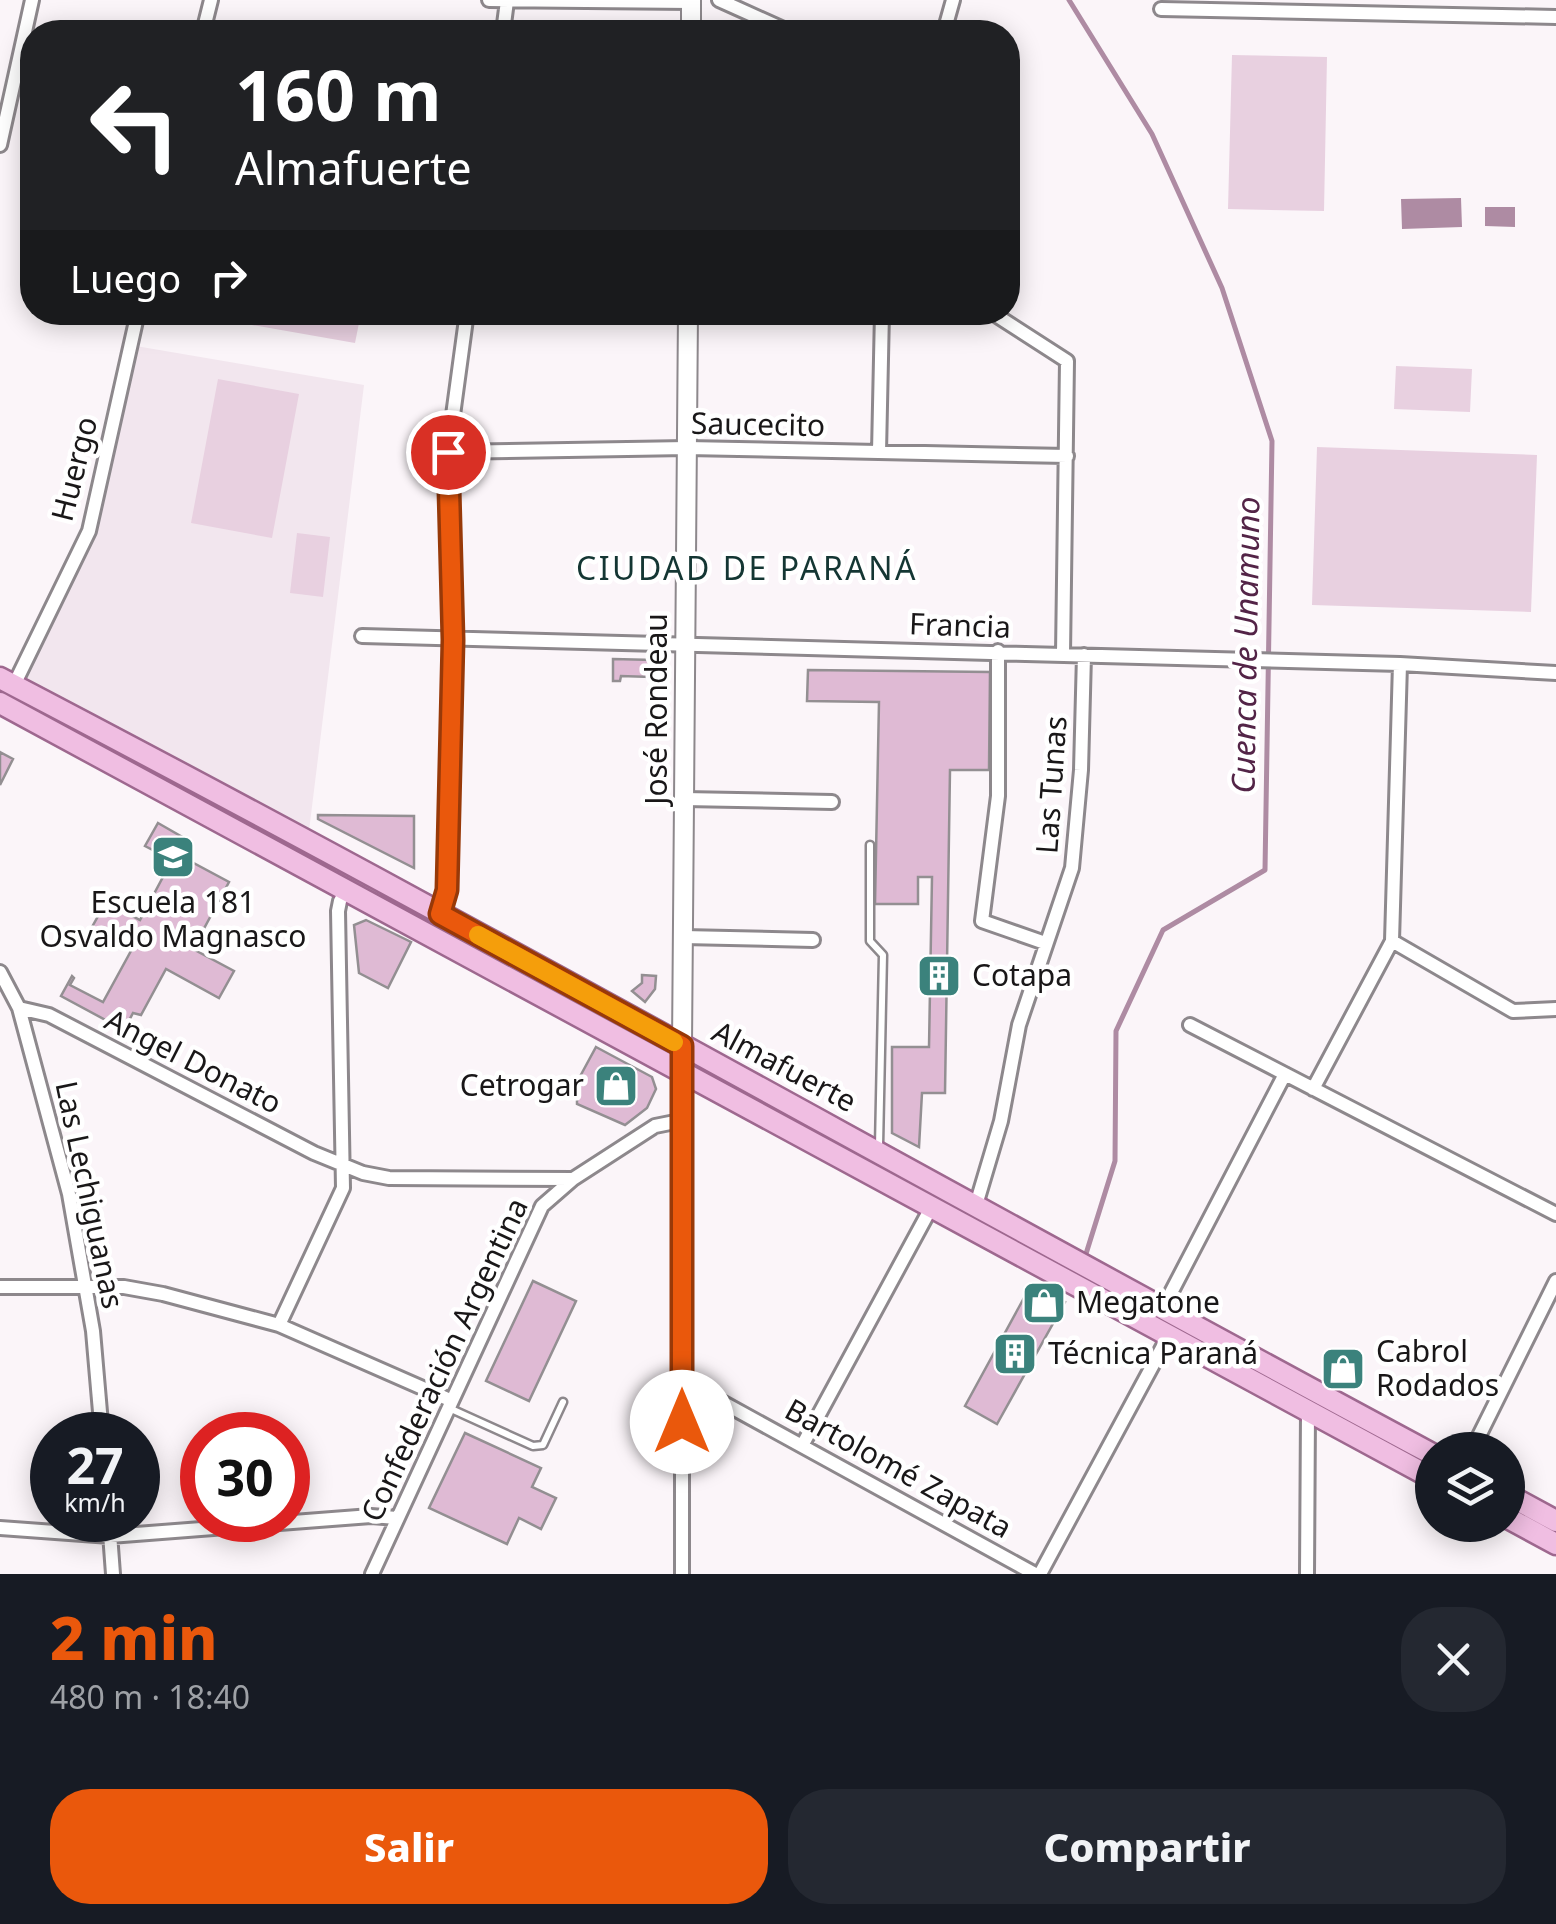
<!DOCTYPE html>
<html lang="es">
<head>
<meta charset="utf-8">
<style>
	:root { --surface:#171b24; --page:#242831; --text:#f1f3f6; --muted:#9ea1a6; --accent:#ea580c }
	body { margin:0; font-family:"Noto Sans",sans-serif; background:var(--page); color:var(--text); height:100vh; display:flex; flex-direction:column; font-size:38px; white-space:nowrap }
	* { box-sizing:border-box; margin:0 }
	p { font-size:32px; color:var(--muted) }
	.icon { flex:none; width:55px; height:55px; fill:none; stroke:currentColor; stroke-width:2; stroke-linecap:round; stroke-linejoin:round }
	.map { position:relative; height:1574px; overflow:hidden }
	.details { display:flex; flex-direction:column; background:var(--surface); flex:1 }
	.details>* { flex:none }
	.top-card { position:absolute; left:20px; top:20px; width:1000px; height:305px; border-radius:40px; box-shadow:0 5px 25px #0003; background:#202124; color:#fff; overflow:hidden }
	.tools { position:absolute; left:1415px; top:1432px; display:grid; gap:20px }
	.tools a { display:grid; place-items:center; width:110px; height:110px; border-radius:50%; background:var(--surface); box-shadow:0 5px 25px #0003; font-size:50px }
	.speed { position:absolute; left:30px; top:1412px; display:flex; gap:20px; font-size:50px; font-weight:700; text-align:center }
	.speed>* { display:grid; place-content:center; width:130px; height:130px; border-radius:50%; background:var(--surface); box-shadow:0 5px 25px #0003; line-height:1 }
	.speed small { font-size:25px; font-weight:400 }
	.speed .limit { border:15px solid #d22; background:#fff; color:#111 }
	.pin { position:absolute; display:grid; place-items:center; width:85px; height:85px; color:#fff; margin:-42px; border:5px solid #fff; border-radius:50%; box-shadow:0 2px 10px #0007 }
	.me { position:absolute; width:110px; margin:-55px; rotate:0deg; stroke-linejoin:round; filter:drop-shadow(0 0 8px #0008) }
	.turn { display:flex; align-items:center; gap:35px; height:210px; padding:0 50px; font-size:45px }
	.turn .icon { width:130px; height:130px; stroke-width:2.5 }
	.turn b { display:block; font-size:70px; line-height:85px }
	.then { display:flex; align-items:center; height:95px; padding:0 50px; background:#0003; gap:20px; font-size:38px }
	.round { display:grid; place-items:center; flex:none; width:105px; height:105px; border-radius:40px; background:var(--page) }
	.overview { display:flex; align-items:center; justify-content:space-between; height:170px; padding:0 50px }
	h1 { font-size:60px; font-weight:800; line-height:75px; color:var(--accent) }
	.button { display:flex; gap:20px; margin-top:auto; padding:20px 50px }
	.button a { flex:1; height:115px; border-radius:40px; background:var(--accent); color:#fff; font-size:40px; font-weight:800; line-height:115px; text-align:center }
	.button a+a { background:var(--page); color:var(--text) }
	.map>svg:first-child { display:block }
	.built { fill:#f2e6ee }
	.green { fill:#e8d0e0 }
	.water { fill:#ae8ba3 }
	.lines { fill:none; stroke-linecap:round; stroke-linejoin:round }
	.stream { stroke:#ae8ba3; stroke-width:5 }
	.building { fill:#dfbad4; stroke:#938f92; stroke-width:2.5 }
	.lane-casing { stroke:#8d888c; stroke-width:11 }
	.street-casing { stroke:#8d888c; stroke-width:18 }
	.secondary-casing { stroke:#8d888c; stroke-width:22 }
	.primary-casing { stroke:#9e688f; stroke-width:25 }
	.lane { stroke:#fff; stroke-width:6 }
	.street { stroke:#fff; stroke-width:12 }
	.secondary { stroke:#fff; stroke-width:18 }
	.primary { stroke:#f0bee2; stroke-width:20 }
	.route-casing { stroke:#983908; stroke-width:25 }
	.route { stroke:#ea580c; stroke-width:18 }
	.slow { stroke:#f59e0b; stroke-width:18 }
	.labels { text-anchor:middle; stroke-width:9; stroke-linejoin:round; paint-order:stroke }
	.street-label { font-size:30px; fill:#191718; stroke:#fff }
	.poi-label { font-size:30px; fill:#191718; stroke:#fff; text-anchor:start }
	.neighbourhood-label { font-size:32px; letter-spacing:2.5px; fill:#143633; stroke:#fff }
	.water-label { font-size:32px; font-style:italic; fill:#532447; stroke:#fff }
</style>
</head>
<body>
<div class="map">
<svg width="1556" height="1574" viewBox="0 0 1556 1574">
	<rect width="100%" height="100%" fill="#fbf5f9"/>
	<path class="built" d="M130 345 364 385 308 839 14 685 89 531Z"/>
	<path class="green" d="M1232 55 1327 57 1324 211 1228 209Z
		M184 313V312L361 313 355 343Z
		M1396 366 1472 369 1470 412 1394 409Z
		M218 379 299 394 272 538 191 523Z
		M1317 447 1537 455 1531 612 1312 605Z
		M297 533 330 537 323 597 290 593Z"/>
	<path class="water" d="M1461 198 1462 227 1402 229 1401 199Z
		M1485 207H1515V227L1485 226Z"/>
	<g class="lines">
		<path class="stream" d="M1069 0 1152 134 1222 288 1272 441 1265 870 1163 930 1116 1031 1115 1161 1085 1257"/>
	</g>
	<path class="building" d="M613 659 654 660 661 669 651 677 621 676 620 681H613Z
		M808 670 990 672 989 770H950L945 1093H922L919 1147 892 1133V1047H929L932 877H918V904H875L879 702 807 701Z
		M0 752 13 759 0 785Z
		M318 815 414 816V868L318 819Z
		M158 823 184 838 175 853 229 882 193 949 234 971 219 998 166 969 141 1015 133 1013 124 1030 61 996 72 976 74 978 70 985 103 1002 132 949 92 927 106 902 140 920 172 860 145 846Z
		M366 920 411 942 388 988 359 973 354 925Z
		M642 975 656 976 655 989 645 1002 632 991 642 983Z
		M596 1047 652 1077 656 1089 647 1108 625 1125 577 1104V1082Z
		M533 1281 576 1301 529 1401 486 1381Z
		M1031 1285 1065 1302 997 1424 965 1406Z
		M465 1433 541 1468 532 1487 556 1498 541 1529 519 1518 507 1544 429 1508Z"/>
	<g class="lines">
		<defs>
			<path id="lane" d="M870 845V941L883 955 879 1146
				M449 1408 533 1446 543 1445 563 1402"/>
			<path id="street" d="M489 0 691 2
				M719 0 790 32
				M1161 9 1556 17
				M203 32 211 0
				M503 32 507 1
				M944 32 953 0
				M0 145 32 0
				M991 312 1067 361 1063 654
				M448 452 687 448 1067 456
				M879 452 882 312
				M362 636 1400 664 1556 673
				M998 651V796L982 921 1045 943
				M14 685 89 531 138 312
				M684 799 832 802
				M441 915 447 890 453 640 448 452 467 312
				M683 937 813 940
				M1392 941 1513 1011 1556 1009
				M0 972 19 1008 69 1194 93 1331 102 1435
				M19 1008 49 1015 314 1153 363 1173 389 1178 573 1179
				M1190 1025 1556 1214
				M682 1045V1574
				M1313 1089 1392 941 1400 664
				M976 1205 1001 1121 1019 1025 1072 868 1081 770 1084 655
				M0 1287H124L163 1294 279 1325 450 1400
				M1162 1310 1285 1074
				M279 1325 343 1188 338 911 340 901 347 888
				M682 1384 700 1390 1035 1574
				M803 1444 932 1206
				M1472 1450 1556 1281
				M109 1520 113 1574
				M0 1528 110 1536 371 1516 397 1518
				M372 1574 542 1206 573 1179 655 1126 680 1121
				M1040 1574 1169 1335
				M1307 1574 1308 1412"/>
			<path id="secondary" d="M691 32V0
				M682 1045 688 312"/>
			<path id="primary" d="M0 678C481 929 954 1198 1432 1454
				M0 703 1432 1478
				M1508 1495 1556 1521
				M1508 1518 1556 1544"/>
		</defs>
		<use href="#lane" class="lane-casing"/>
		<use href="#street" class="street-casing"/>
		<use href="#secondary" class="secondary-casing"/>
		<use href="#primary" class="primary-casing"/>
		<use href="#lane" class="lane"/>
		<use href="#street" class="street"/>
		<use href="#secondary" class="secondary"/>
		<use href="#primary" class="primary"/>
	</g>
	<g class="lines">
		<defs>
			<path id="route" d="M448 452 453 640 447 890 440 914 682 1046V1422"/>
		</defs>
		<use href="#route" class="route-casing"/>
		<use href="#route" class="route"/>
		<path class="slow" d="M478 935 674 1042"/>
	</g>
	<defs>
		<symbol id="school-square" viewBox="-11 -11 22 22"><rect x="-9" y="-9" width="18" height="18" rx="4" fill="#3b827c" stroke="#fff"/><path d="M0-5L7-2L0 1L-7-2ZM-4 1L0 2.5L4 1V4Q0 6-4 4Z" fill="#fff"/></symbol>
		<symbol id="building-square" viewBox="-11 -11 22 22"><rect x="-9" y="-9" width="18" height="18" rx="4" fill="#3b827c" stroke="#fff"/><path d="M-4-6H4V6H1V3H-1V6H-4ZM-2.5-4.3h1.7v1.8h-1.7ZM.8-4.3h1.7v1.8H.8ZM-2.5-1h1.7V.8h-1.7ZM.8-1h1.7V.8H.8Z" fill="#fff"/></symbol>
		<symbol id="shop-square" viewBox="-11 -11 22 22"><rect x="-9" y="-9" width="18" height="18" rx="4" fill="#3b827c" stroke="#fff"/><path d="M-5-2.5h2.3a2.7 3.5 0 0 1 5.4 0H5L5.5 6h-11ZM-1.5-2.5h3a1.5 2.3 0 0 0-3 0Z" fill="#fff"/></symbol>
	</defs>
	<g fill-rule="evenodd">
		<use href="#school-square" x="148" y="832" width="50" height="50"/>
		<use href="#building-square" x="914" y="951" width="50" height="50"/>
		<use href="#shop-square" x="591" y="1061" width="50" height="50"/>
		<use href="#shop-square" x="1019" y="1278" width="50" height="50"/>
		<use href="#building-square" x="990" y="1329" width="50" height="50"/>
		<use href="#shop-square" x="1318" y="1344" width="50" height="50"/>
	</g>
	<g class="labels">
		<g class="street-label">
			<text transform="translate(758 425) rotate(1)" y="10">Saucecito</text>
			<text transform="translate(75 469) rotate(-76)" y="10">Huergo</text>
			<text transform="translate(960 626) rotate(2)" y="10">Francia</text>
			<text transform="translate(657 709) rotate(-90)" y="10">José Rondeau</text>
			<text transform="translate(1052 785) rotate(-86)" y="10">Las Tunas</text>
			<text transform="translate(193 1062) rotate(27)" y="10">Angel Donato</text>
			<text transform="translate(784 1067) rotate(28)" y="10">Almafuerte</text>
			<text transform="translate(89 1195) rotate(78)" y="10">Las Lechiguanas</text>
			<text transform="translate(445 1360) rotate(-65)" y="10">Confederación Argentina</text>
			<text transform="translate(898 1469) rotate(29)" y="10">Bartolomé Zapata</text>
		</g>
		<g class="poi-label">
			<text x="173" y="913" text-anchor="middle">Escuela 181<tspan x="173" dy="34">Osvaldo Magnasco</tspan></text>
			<text x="972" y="986">Cotapa</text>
			<text x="584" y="1096" text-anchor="end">Cetrogar</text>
			<text x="1076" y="1313">Megatone</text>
			<text x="1376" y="1362">Cabrol<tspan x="1376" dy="34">Rodados</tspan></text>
			<text x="1048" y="1364">Técnica Paraná</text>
		</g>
		<g class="neighbourhood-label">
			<text x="747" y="580">CIUDAD DE PARANÁ</text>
		</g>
		<g class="water-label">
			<text transform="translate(1246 645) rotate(-89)" y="11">Cuenca de Unamuno</text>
		</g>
	</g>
</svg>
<div class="tools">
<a><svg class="icon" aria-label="layers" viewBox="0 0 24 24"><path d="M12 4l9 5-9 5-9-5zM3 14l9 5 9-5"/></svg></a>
</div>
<div class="speed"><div>27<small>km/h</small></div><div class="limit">30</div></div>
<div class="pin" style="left:448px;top:452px;background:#d93025"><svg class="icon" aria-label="arrive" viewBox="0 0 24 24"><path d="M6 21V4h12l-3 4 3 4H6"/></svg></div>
<svg class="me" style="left:682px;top:1422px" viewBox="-20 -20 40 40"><circle r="19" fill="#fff"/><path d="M0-13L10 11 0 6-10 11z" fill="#ea580c"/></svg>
<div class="top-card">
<div class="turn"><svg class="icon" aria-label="left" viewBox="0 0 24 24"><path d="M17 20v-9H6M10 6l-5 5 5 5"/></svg><div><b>160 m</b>Almafuerte</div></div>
<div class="then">Luego<svg class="icon" aria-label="right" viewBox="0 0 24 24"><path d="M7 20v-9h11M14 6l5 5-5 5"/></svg></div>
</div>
</div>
<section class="details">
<div class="overview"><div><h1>2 min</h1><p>480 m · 18:40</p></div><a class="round"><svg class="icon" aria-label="close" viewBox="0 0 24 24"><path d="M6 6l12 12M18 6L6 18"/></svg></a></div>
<div class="button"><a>Salir</a><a>Compartir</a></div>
</section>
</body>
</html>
